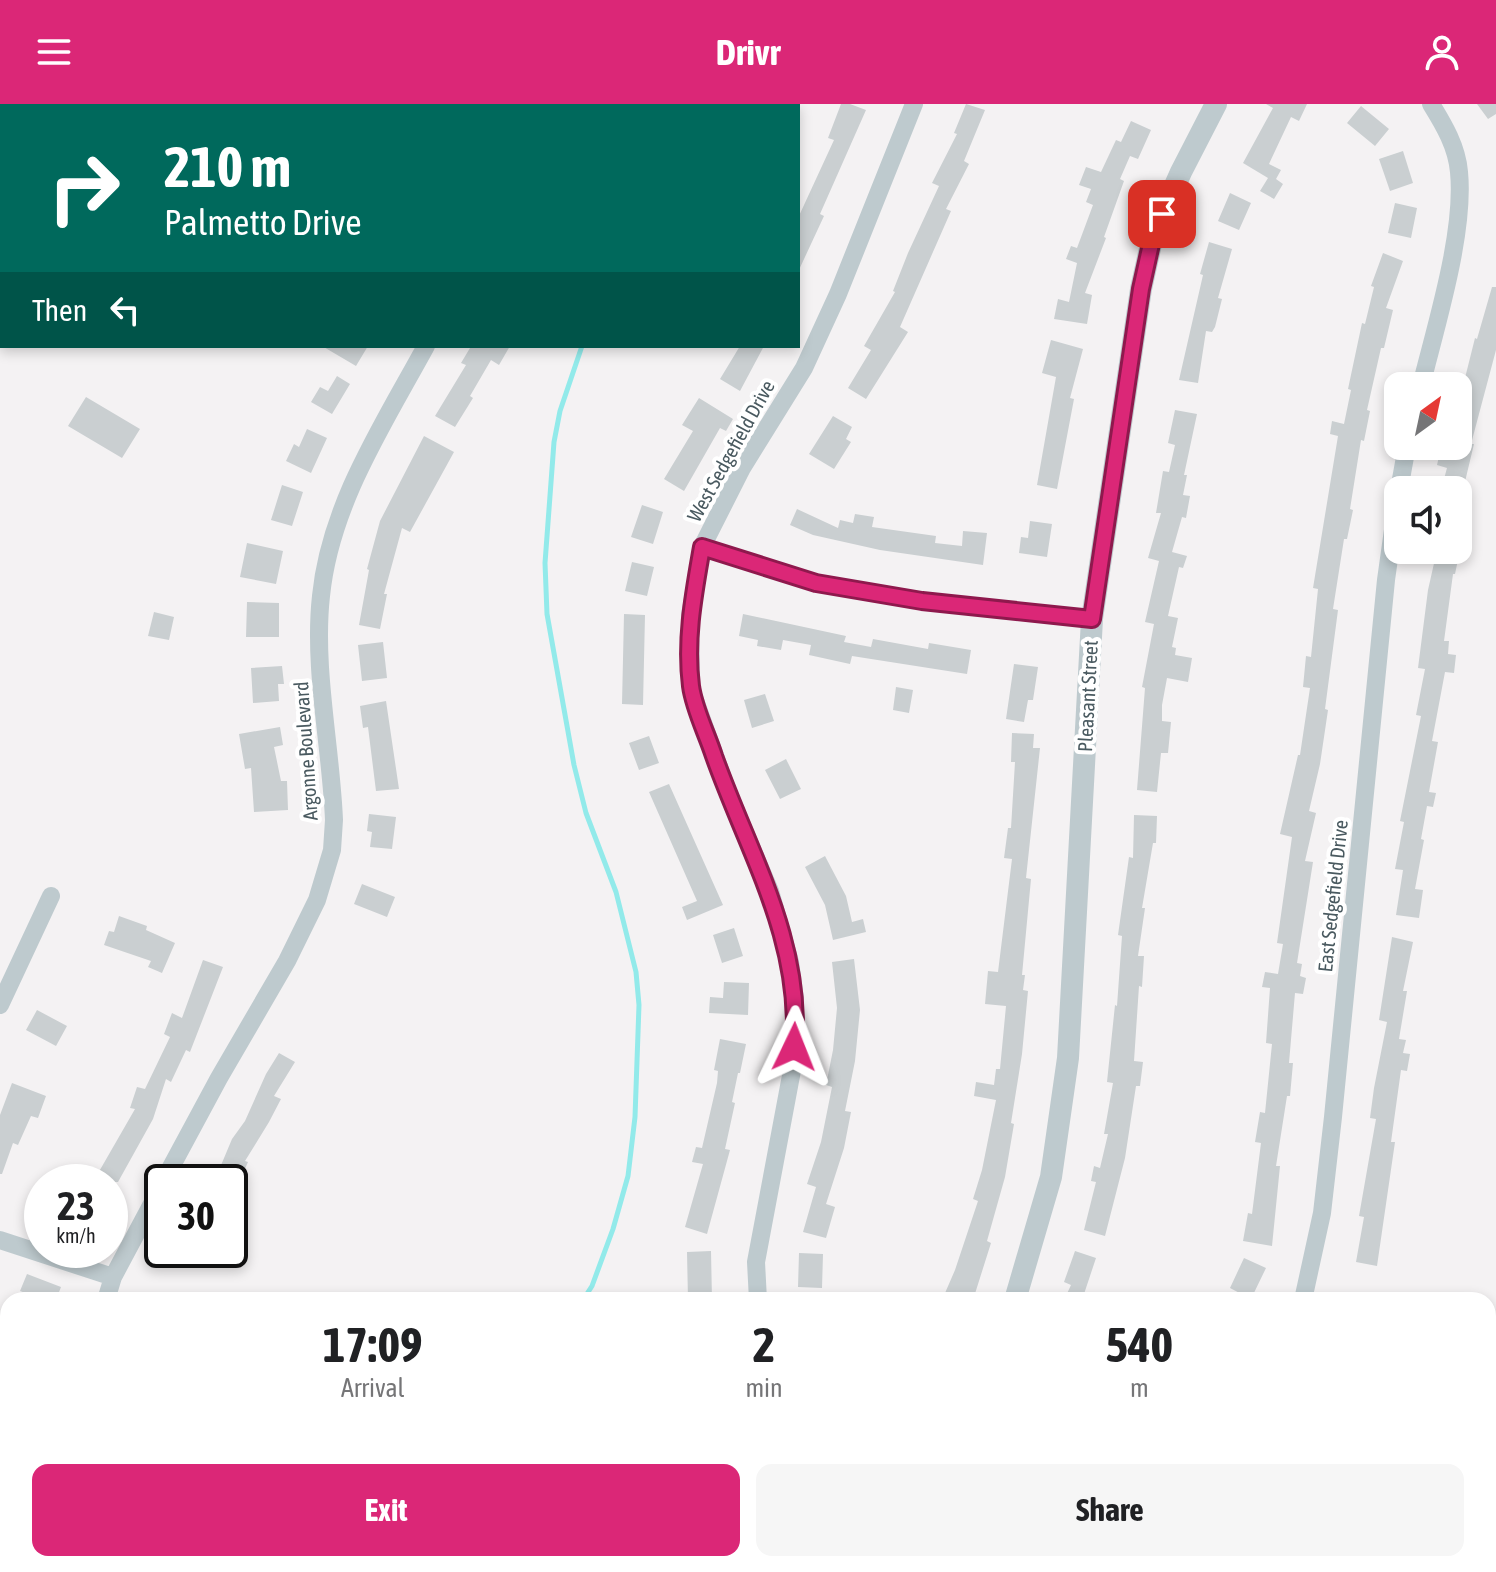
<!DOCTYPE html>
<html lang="en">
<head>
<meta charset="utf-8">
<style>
	:root { --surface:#fff; --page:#f6f6f6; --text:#202124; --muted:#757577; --accent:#db2777 }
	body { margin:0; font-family:"Asap Condensed",sans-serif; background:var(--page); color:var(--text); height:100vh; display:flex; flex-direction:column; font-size:30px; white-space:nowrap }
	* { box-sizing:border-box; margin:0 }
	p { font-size:26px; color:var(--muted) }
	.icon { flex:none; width:44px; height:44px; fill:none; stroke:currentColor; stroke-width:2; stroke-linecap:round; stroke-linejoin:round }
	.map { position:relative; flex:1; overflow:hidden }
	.sheet { position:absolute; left:0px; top:1188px; width:1496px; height:280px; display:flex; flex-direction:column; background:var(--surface); border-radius:24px 24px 0 0; box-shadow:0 4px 12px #0003 }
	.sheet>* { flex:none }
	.hud { position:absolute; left:0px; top:0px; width:800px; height:244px; box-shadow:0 4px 12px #0003; background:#00695c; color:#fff; overflow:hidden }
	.needle { width:52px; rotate:33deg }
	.controls { position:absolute; left:1384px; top:268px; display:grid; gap:16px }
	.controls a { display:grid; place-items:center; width:88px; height:88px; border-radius:16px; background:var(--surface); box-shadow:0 4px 12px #0003; font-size:40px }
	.speed { position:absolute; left:24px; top:1060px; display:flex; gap:16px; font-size:40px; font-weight:700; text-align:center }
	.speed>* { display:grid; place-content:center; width:104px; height:104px; border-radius:50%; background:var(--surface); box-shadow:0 4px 12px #0003; line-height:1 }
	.speed small { font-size:20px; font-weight:400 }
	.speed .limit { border:4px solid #111; border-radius:12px; background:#fff; color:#111 }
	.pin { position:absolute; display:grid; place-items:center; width:68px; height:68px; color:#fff; margin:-34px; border-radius:16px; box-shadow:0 4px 12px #0006 }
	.me { position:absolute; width:88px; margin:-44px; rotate:2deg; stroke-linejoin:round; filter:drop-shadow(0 0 6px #0008) }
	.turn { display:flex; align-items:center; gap:28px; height:168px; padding:0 32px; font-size:36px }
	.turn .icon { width:104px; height:104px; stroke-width:2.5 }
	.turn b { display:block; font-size:56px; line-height:68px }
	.then { display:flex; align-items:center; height:76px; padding:0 32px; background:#0003; gap:16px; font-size:30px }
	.eta { display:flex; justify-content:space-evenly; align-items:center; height:136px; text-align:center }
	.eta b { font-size:48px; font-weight:700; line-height:56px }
	.cta { display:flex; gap:16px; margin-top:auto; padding:16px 32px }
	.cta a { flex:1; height:92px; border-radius:16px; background:var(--accent); color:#fff; font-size:32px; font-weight:700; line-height:92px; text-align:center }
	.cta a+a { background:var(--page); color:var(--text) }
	header { display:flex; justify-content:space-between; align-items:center; height:104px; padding:0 32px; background:var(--accent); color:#fff; font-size:36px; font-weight:700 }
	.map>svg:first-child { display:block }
	.green { fill:#c4efcb }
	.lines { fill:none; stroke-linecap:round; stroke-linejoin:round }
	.stream { stroke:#92eaea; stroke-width:5 }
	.building { fill:#cacfd1 }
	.minor { stroke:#becace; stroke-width:18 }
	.tertiary { stroke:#becace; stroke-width:22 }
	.route-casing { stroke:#8e194d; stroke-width:20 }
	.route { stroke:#db2777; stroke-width:14 }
	.labels { text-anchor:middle; stroke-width:8; stroke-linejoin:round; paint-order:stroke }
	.street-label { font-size:20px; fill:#4a5a60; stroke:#fff }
</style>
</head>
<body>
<header><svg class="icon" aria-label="menu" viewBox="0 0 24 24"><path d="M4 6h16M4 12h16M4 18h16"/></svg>Drivr<svg class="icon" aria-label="person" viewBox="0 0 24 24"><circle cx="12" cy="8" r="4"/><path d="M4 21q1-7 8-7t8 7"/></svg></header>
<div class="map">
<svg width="1496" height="1468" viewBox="0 0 1496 1468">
	<rect width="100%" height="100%" fill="#f4f2f3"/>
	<path class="green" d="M1496 1310V1468H1478L1479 1460H1488V1380Z"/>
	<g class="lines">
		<path class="stream" d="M737 2 738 0
			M582 242 560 307 554 338 545 459 547 510 574 661 586 709 616 788 636 868 639 901 635 1013 628 1072 613 1125 592 1182 583 1196
			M330 1468 338 1460"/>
	</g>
	<path class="building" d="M841 0H850L866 6 820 110 824 112 798 168V114L834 36 828 34Z
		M966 0 985 6 964 57 969 60 946 105 951 107 900 223 908 228 866 295 848 284 871 246 864 242 895 188 893 187 908 149 939 82 932 79 957 30 954 29Z
		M1266 0H1307L1299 17 1291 13 1269 60 1281 66 1276 75 1283 80 1274 95 1260 87 1268 74 1243 59 1273 4Z
		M1477 0H1496V10L1488 15Z
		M1361 2 1389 25 1375 42 1347 19Z
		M1131 17 1151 26 1138 55 1130 52 1120 75 1124 77 1104 133 1106 134 1085 189 1092 191 1087 220 1054 215 1058 195 1069 198 1077 159 1066 155 1071 142 1077 144 1093 101 1086 98 1091 85 1079 81 1086 63 1101 68 1116 36 1121 38Z
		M1403 47 1413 79 1390 87 1379 55Z
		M1230 89 1251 99 1239 126 1218 117Z
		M1395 99 1417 104 1411 134 1388 129Z
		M1209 138 1232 145 1218 194 1222 195 1215 223 1212 228 1206 227 1198 279 1179 276 1203 171 1200 170Z
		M1383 149 1403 157 1386 204 1393 206 1384 244H1381L1367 306 1370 307 1364 337 1361 336 1350 405 1353 406 1347 435H1344L1333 505 1338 506 1325 605 1328 606 1320 660 1309 707 1316 709 1305 757 1313 758 1297 859 1302 860 1300 872 1306 874 1303 890 1295 889 1289 959H1293L1290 992H1287L1276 1062H1280L1272 1142 1243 1137 1248 1109 1252 1110 1261 1039 1255 1038 1260 1008 1265 1009 1272 940 1266 939 1270 884 1262 883 1265 868 1278 870 1283 840 1277 839 1292 733 1280 730 1298 651H1300L1310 584 1303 583 1306 552 1311 553 1318 485 1313 484 1338 332 1330 330 1332 317 1344 320 1351 286 1348 285 1362 219 1365 220 1374 183 1371 182Z
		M1492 183H1496V246L1471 340H1474L1463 386H1441L1447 364 1437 361 1440 348 1448 350 1450 342H1458V302L1475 234 1477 235Z
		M1051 236 1083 245 1070 294 1074 295 1057 385 1037 381 1056 273 1042 269Z
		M322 242H368L356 262Z
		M467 242H510L499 261 491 256 470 292 473 294 455 323 435 312 466 261 461 259 470 244Z
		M740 242H764L740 287 720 275Z
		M337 272 350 280 332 310 311 298 320 283 328 287Z
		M86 293 140 325 122 354 68 322Z
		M699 294 733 315 726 327 720 324 684 387 664 375 693 327 682 321Z
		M1175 306 1197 310 1184 371H1187L1183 391 1190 392 1186 414 1182 413 1172 448 1187 452 1183 464 1179 463 1168 512 1178 514 1172 543 1176 544 1175 551 1192 554 1188 578 1167 574 1162 601V617L1171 618 1168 649H1161L1157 688 1137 686 1145 584 1142 583 1154 520 1145 518 1159 457 1148 454 1161 409H1156L1163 367 1169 368 1175 341 1168 339Z
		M833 312 852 323 846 335 851 338 834 365 809 350Z
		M307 325 327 334 311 369 286 357 294 340 299 343Z
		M424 332 454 348 410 428 402 424 384 490H387L380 525 359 521 369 466 367 465 380 417Z
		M282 381 303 388 292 422 271 416Z
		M642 401 663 408 653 440 631 433Z
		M797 405 838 424 840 416 853 419 855 410 874 413 872 423 936 432 935 439 962 442 963 427 987 429 983 461 880 446 813 431 790 421Z
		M1030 417 1052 420 1047 453 1019 449 1021 433 1028 434Z
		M247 439 283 447 276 480 240 473Z
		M1437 446H1460L1455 470H1453L1444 537H1449L1448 550 1456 551 1454 569 1445 568 1432 637 1438 638 1429 688 1436 689 1433 703 1427 702 1421 735 1424 736 1415 785 1423 786 1419 814 1396 811 1403 766 1395 765 1404 718 1400 717 1421 612 1416 611 1425 565 1418 564 1428 486Z
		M632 458 654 463 647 492 625 487Z
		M247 498 279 499V533H246Z
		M154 508 174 513 169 536 148 532Z
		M624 510 645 511 643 601 622 600Z
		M743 510 846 532 844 538 871 543 873 535 928 545 929 539 971 546 967 570 852 552 850 560 809 551 811 541 783 536 781 546 757 542 758 536 739 532Z
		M383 538 387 574 362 577 358 541Z
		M1014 560 1038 563 1033 596H1028L1024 618 1006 615Z
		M282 562 284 580H278L279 597 253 599 251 564Z
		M896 583 913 586 909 609 893 606Z
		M765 590 774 617 752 624 744 596Z
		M386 597 399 685 376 687 368 623 363 624 360 602Z
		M280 623 283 641 274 643 281 677H287L288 706 254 708 251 664 245 665 239 630Z
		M1012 629 1034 630 1033 644H1040L1026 774 1031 775 1022 871H1025L1023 886 1028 887 1022 950 1011 1019 1014 1020 1005 1073 987 1137 991 1139 973 1196H942L955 1166 978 1097 973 1095 982 1066 996 996 974 992 976 978 994 981 996 965H1000L1006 902 985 900 988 867 998 868 1012 755 1004 754 1008 724H1011L1015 658H1011Z
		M649 632 659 659 639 666 629 639Z
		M786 655 801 685 780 695 765 666Z
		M669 680 723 801 687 816 682 803 697 797 649 688Z
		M369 710 396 713 392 745 370 743 372 728 367 727Z
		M1134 711 1157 712 1156 739H1153L1142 804H1145L1138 852H1144L1142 883 1139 882 1134 957 1143 958 1140 982H1136L1125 1054 1105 1132 1084 1126 1096 1078 1091 1077 1094 1062 1100 1064 1108 1030H1104L1113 979 1107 978 1115 901 1117 902 1122 832 1118 831 1129 753 1133 754Z
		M825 752 846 792 852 818 863 815 866 828 833 836 825 801 805 763Z
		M362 780 395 793 387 813 354 800Z
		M119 812 147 822 146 826 175 839 162 869 148 863 151 857 104 841 109 827 114 828Z
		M734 824 743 852 722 859 713 831Z
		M1392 833 1413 838 1403 887H1407L1399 935 1406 936 1403 949 1410 950 1407 967 1401 966 1391 1038H1395L1377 1162 1356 1158 1364 1113 1359 1112 1376 1015 1370 1014 1374 984 1387 918 1379 916Z
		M854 855 860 906 855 957 845 1007 851 1008 844 1044 826 1100 835 1103 826 1134 803 1128 816 1083 807 1080 821 1038 832 983 826 981 833 946 837 904 832 858Z
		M203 856 223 863 190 948 186 946 171 978 166 975 153 1015 118 1078H93L135 1005 130 1004 137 983 145 985 170 933 164 930 172 909 182 914Z
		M724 878 749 879 748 911 709 909 710 893 723 894Z
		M37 906 67 922 56 942 26 926Z
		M720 935 746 940 740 969H738L732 998 735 999 725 1045 730 1046 707 1130 685 1123 703 1060 692 1058 696 1043 702 1044 717 979 718 967 714 966Z
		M279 949 295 958 274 992 281 995 269 1018 245 1057 248 1058 239 1078H214L232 1035 245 1017 266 970Z
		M12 979 46 992 38 1014 31 1012 18 1041 13 1039 2 1070H0V1011Z
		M711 1147 712 1196H688L687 1148Z
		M1075 1147 1096 1154 1082 1196H1064L1071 1181 1064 1178Z
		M799 1149 823 1150 822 1184 798 1183Z
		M1244 1154 1266 1164 1251 1195 1230 1184Z
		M27 1170 61 1183 56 1196H43L20 1187Z"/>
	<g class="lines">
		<path class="minor" d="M0 0 2 2
			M205 2 207 0
			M555 2 556 0
			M1421 282C1436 221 1465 129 1459 68 1457 43 1444 21 1431 0
			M1399 386 1407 342
			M702 443 816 479 922 497 1092 515
			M0 901 51 792
			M163 1078 219 974 287 857 317 796 332 746 334 716C331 643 313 564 321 492 330 401 383 321 426 242
			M0 1136 113 1173
			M106 1196 113 1173 162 1081
			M758 1196 756 1158 793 961 795 895 790 858 770 787 729 691 691 585 690 511 702 443 742 364 804 264 838 190 914 0
			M1303 1196 1322 1109 1333 1013 1386 476 1398 390
			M18 1468 20 1460"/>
		<path class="tertiary" d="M1015 1196 1051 1073 1068 954 1092 515 1141 185 1153 131 1181 68 1216 0
			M911 1468 914 1460"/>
	</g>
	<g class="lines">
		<defs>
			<path id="route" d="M794 943C803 837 748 748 714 652 707 630 694 605 691 582 685 535 694 489 702 443L816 479 922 497 1092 515 1141 185 1153 131 1162 110"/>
		</defs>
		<use href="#route" class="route-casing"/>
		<use href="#route" class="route"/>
	</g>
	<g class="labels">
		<g class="street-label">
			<text transform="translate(731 347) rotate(-61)" y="7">West Sedgefield Drive</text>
			<text transform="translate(1088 592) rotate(-87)" y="7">Pleasant Street</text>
			<text transform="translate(306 647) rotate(-94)" y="7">Argonne Boulevard</text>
			<text transform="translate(1333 792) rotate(-84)" y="7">East Sedgefield Drive</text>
		</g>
	</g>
</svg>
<div class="controls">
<a><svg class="needle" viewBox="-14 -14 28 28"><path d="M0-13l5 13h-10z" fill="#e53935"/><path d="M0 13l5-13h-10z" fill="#757577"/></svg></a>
<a><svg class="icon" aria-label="sound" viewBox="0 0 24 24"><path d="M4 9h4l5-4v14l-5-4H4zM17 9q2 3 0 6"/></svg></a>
</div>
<div class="speed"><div>23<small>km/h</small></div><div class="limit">30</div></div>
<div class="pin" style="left:1162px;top:110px;background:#d93025"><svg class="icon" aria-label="arrive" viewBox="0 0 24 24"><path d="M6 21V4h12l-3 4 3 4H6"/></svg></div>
<svg class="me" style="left:794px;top:943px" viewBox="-20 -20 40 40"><path d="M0-17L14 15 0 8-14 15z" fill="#db2777" stroke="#fff" stroke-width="4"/></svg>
<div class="hud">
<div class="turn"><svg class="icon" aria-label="right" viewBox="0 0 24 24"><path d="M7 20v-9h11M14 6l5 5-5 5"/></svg><div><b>210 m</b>Palmetto Drive</div></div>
<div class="then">Then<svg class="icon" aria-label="left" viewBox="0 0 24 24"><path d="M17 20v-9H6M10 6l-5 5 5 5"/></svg></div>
</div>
<section class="sheet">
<div class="eta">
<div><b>17:09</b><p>Arrival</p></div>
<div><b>2</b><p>min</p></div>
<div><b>540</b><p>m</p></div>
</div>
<div class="cta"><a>Exit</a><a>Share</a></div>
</section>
</div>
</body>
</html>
